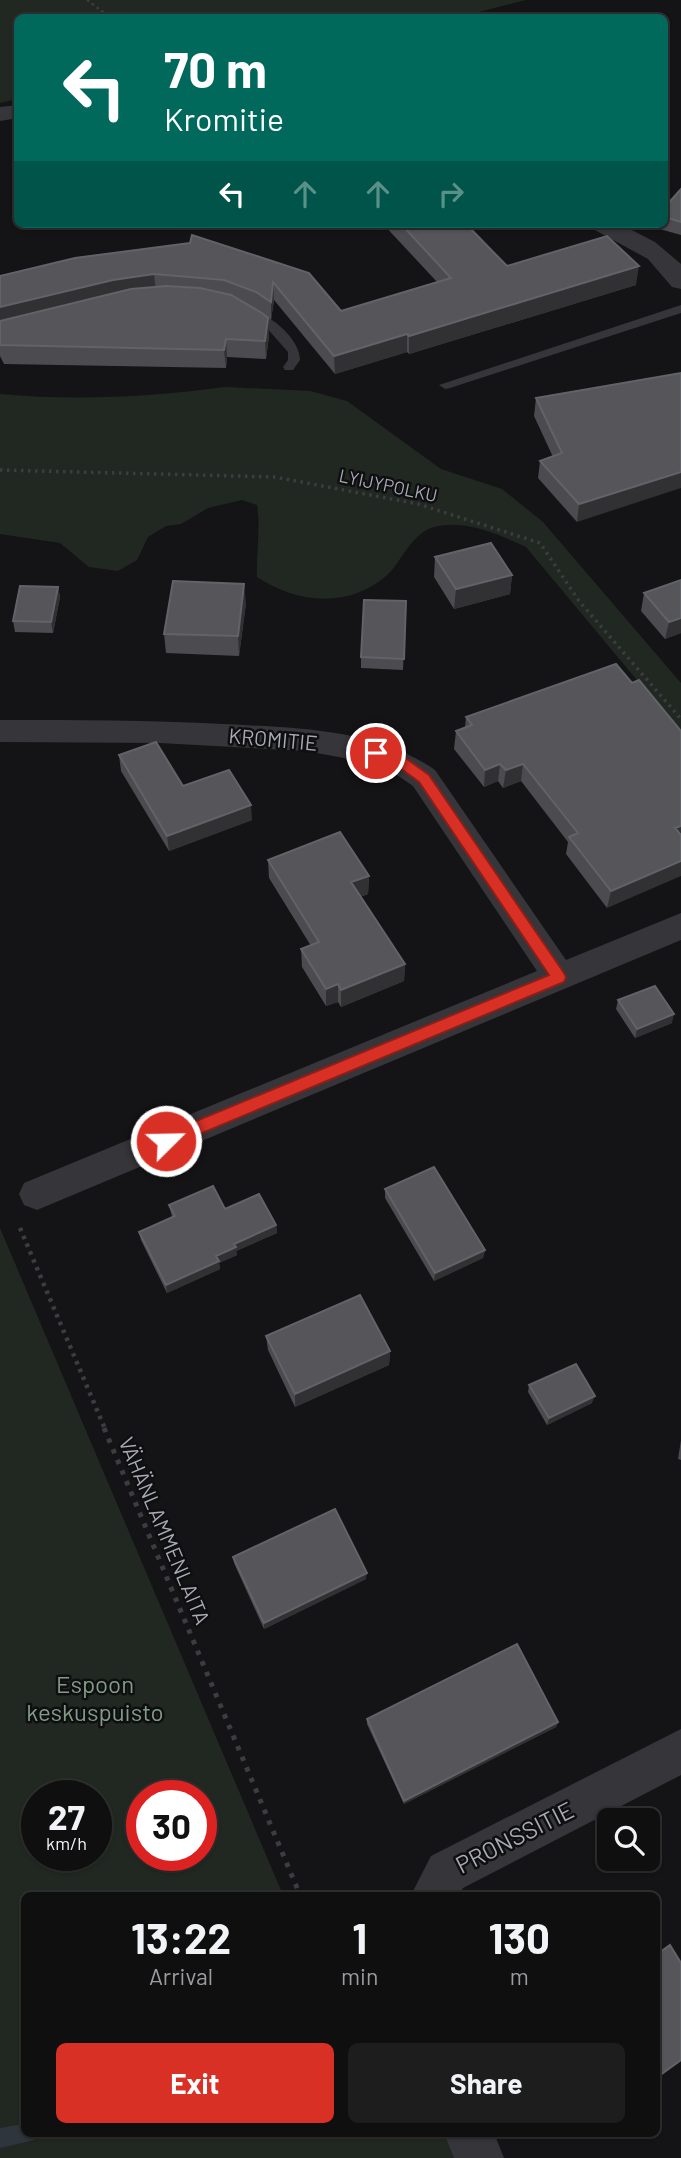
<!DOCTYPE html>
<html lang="en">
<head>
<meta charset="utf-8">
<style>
	:root { --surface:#0f0f10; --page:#1d1d1e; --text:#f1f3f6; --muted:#9b9c9f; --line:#2f2f30; --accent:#d93025 }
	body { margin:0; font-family:Barlow,sans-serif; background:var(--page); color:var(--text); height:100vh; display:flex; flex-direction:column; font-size:26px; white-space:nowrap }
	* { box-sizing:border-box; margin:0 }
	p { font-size:23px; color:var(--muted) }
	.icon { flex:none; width:38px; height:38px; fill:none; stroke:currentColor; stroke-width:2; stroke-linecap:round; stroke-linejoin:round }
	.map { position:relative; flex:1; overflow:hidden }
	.sheet { position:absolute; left:21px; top:1892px; width:639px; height:245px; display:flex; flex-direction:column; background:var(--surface); border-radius:10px; box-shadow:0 2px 5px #0004,0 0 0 2px var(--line) }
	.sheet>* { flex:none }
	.hud { position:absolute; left:14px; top:14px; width:654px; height:214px; border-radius:10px; box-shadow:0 2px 5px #0004,0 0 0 2px var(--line); background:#00695c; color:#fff; overflow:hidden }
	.controls { position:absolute; left:597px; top:1808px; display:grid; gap:14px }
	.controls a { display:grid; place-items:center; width:63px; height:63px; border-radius:10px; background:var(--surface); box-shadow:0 2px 5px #0004,0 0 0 2px var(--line); font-size:35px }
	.speed { position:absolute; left:21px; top:1780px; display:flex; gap:14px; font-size:35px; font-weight:700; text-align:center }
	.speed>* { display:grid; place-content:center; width:91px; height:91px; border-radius:50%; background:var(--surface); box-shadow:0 2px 5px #0004,0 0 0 2px var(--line); line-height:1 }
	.speed small { font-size:18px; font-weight:400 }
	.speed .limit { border:10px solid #d22; background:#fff; color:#111 }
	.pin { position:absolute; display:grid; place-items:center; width:60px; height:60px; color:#fff; margin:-30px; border:4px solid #fff; border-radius:50%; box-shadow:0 2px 7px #0007 }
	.me { position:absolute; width:77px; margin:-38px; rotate:67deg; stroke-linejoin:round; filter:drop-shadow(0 0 5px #0008) }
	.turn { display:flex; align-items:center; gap:24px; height:147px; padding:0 35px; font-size:32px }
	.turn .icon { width:91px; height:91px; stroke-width:2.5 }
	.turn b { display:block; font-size:49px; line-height:60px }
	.lanes { display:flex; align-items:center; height:66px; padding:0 35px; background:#0003; justify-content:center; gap:35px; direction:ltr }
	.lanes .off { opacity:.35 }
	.eta { display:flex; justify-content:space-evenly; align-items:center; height:119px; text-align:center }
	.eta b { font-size:42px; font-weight:700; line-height:49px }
	.primary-button { display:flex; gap:14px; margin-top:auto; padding:14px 35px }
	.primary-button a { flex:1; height:80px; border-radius:10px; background:var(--accent); color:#fff; font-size:28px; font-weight:700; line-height:80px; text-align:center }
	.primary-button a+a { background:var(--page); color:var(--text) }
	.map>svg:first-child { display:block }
	.green { fill:#212822; fill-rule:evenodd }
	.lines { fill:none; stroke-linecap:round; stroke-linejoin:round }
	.stream { fill:#2f353d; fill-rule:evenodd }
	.path-far3 { stroke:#3c3d41; stroke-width:2.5; stroke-dasharray:2.5 3.5; stroke-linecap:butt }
	.path-far2 { stroke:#3c3d41; stroke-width:3.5; stroke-dasharray:2.5 4.5; stroke-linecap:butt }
	.path-far1 { stroke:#3c3d41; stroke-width:4.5; stroke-dasharray:3.5 5; stroke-linecap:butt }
	.path { stroke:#3c3d41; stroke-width:5; stroke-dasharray:4.5 7; stroke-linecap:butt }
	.lane { fill:#36363a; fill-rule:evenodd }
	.street { fill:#36363a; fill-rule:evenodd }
	.wall { fill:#4b4b50 }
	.shaded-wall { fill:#313134 }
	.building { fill:#55555a; stroke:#626368; stroke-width:2 }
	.route { fill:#d93025; stroke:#8d1f18; stroke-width:2 }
	.labels { text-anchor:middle; stroke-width:5; stroke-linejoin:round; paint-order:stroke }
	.far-street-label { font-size:18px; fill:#a8aab4; stroke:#0f0f11 }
	.street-label { font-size:21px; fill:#a8aab4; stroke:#0f0f11 }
	.near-park-label { font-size:24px; fill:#819d85; stroke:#0f0f11 }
	.near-street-label { font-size:24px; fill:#a8aab4; stroke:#0f0f11 }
</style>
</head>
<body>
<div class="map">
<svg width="681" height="2158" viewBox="0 0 681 2158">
	<rect width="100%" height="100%" fill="#141416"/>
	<path class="green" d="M0 0H526L455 18H18L17 99 0 103Z
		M225 387 310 391 347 401 441 469 502 489 543 522 681 683V733L526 547C498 534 465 519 434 527 410 534 402 562 386 576 348 609 296 603 257 577 256 553 261 529 257 505L242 500 208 508 181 524 166 526 148 537 137 560 118 571 89 567 60 543 0 534V394C75 401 150 397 225 387Z
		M0 1228 283 1895H24V2133H446L456 2158H0ZM37 1796H96V1855H37ZM142 1796H201V1855H142Z"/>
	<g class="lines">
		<path class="stream" d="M24 2124V2133H37L34 2140 0 2148V2128Z"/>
		<path class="path-far3" d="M87 0 107 15 116 18"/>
		<path class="path-far2" d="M0 470 275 477 418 504 540 543 579 601 681 719"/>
		<path class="path-far1" d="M20 1228 105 1429"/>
		<path class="path" d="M104 1428 300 1895"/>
		<path class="lane" d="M681 305V313L450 388 445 389 439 385Z
			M249 308C269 314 300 338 300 360L293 370H285L283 367 288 360V352L265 326 245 315 243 312Z"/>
		<path class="street" d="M18 105V118L0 121V107Z
			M589 224H620L655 242 681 264V289L672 287 648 259 593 229Z
			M0 720C75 720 149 720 224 724 296 728 374 728 435 770L566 960 681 913V940L37 1210 24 1205 19 1194 24 1183 537 971 413 786 391 771 371 763 306 751 160 743 0 742Z
			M681 1729V1775L463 1888 459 1895H411L431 1856Z
			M444 2133H494L504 2158H454Z"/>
	</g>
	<path class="wall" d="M681 189V235L656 228V224H665V207Z
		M383 224H466L507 266 636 285 409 354 407 352 335 374 274 300 271 320 267 317 269 336 266 359 227 357 226 368 4 364 0 356V276L190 243 341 311 438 283Z
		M681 373 577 522 538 478 540 461 553 457 534 416 536 398Z
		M435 557 512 575 510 594 454 609 434 577Z
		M681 580V633L665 639 641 611 644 593Z
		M58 587 60 597 53 633 15 632 13 621Z
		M406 601 403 670 361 668V657Z
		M246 603 239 656 166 653 164 634Z
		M632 683 681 731 607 908 566 854 568 842 521 781 503 788 498 781 484 787 454 749 456 731 465 727 466 717Z
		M119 755 183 786 252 820 169 851 121 771Z
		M268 860 369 876 368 894 360 897 405 964 404 981 341 1007 338 1002 326 1006 302 967 301 949 311 946 269 878Z
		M618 1000 672 1023 635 1038 616 1009Z
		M385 1189 485 1250 483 1258 434 1281 385 1198Z
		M169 1205 225 1209 276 1225 277 1233 236 1251 237 1255 219 1263 220 1269 167 1293 141 1240 139 1232 172 1217Z
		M266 1336 390 1351 389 1365 295 1407 268 1350Z
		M529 1385 592 1403 547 1425 528 1392Z
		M681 1440V1460L678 1459Z
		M233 1557 366 1579 264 1629 234 1563Z
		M367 1719 558 1722 556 1727 404 1804 367 1724Z"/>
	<path class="shaded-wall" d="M639 266 636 285 409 354V336Z
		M154 274 156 292 0 326V307L113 280Z
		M273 282 274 300 271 320V302Z
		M268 318 269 336 266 359 265 341Z
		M407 334V352L335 374 334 356Z
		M226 339 227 357 226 368 224 350Z
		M681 472V488L577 522 579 504Z
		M512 575 510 594 454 609 456 589Z
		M244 584 246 603 239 656 238 636Z
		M58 587 60 597 53 633 51 622Z
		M681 618V633L665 639 669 622Z
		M500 764 498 781 484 787 485 770Z
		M523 764 521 781 503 788 506 770Z
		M251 805 252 820 169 851 167 836Z
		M681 826V841L675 828Z
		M681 861V876L607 908 611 891Z
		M369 876 368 894 351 900V882Z
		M405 964 404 981 341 1007V990Z
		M338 984V1002L326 1006V989Z
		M674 1014 672 1023 635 1038 637 1029Z
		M276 1225 277 1233 236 1251 237 1255 219 1263 220 1269 167 1293 166 1285 216 1256 234 1244Z
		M485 1250 483 1258 434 1281 435 1273Z
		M390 1351 389 1365 295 1407V1394Z
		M595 1396 592 1403 547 1425 549 1418Z
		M367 1573 366 1579 264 1629V1623Z
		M558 1722 556 1727 404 1804V1801Z"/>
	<path class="building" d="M681 189V222L665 217V207Z
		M401 224H466L507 266 607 236 639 266 409 336 407 334 334 356 273 282 271 302 256 292 224 280 154 274 113 280 0 307V276L75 258 190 243 192 235 309 273 341 311 451 278Z
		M166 286 200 288 231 295 262 313 268 318 265 341 226 339 224 350 1 345 0 344V321L131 289Z
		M681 373V472L579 504 540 461 562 453 536 398Z
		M491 543 512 575 456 589 435 557Z
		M681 580V618L669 622 644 593Z
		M173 581 244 584 238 636 164 634Z
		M20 586 58 587 51 622 13 621Z
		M364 600 406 601 404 659 361 657Z
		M616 664 632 683 639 680 681 731V826L675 828 681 835V861L611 891 569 837 578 833 523 764 506 770 500 764 485 770 456 731 472 725 466 717Z
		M156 742 183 786 229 770 251 805 167 836 119 755Z
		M340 832 369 876 351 882 405 964 341 990 338 984 326 989 301 949 319 942 268 860Z
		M655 986 674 1014 637 1029 618 1000Z
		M434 1167 485 1250 435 1273 385 1189Z
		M213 1186 225 1209 259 1194 276 1225 234 1244 236 1247 216 1256 219 1261 166 1285 139 1232 175 1216 169 1205Z
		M360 1295 390 1351 295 1394 266 1336Z
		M576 1364 595 1396 549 1418 529 1385Z
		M335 1509 367 1573 264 1623 233 1557Z
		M517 1644 558 1722 404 1801 367 1719Z
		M670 1945 681 1963V2060L656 2078V1955Z"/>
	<path class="route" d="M376 748 407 759 429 775 564 973 566 977 564 982 171 1146H160L157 1141 160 1136 549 975 419 782 397 766 371 756 369 753Z"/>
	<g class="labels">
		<g class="far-street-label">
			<text transform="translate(388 486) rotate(12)" y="6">LYIJYPOLKU</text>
		</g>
		<g class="street-label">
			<text transform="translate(273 740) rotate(5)" y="7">KROMITIE</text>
			<text transform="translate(164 1531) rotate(67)" y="7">VÄHÄNLAMMENLAITA</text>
		</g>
		<g class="near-park-label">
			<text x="95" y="1693">Espoon<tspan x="95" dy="28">keskuspuisto</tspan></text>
		</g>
		<g class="near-street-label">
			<text transform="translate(515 1838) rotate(-27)" y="8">PRONSSITIE</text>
		</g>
	</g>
</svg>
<div class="controls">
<a><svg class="icon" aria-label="search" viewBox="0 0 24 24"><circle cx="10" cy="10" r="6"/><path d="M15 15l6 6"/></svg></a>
</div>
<div class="speed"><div>27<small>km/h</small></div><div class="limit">30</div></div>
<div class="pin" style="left:376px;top:753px;background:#d93025"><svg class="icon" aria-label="arrive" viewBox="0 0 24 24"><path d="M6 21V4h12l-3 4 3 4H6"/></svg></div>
<svg class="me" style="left:166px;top:1141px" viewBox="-20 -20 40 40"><circle r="17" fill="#d93025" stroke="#fff" stroke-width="3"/><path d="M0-11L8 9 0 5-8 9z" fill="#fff"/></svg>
<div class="hud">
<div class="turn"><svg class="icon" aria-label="left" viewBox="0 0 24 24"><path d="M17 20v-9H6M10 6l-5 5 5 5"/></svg><div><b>70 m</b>Kromitie</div></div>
<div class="lanes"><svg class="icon" aria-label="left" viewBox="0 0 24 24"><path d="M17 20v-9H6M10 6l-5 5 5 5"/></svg><svg class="icon off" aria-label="ahead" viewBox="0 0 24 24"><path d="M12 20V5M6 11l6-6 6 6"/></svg><svg class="icon off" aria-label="ahead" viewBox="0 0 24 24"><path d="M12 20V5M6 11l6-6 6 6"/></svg><svg class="icon off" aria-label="right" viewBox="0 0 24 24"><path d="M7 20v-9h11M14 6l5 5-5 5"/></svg></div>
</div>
<section class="sheet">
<div class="eta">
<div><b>13:22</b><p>Arrival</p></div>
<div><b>1</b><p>min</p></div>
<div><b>130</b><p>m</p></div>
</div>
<div class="primary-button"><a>Exit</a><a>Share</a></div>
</section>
</div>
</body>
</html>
